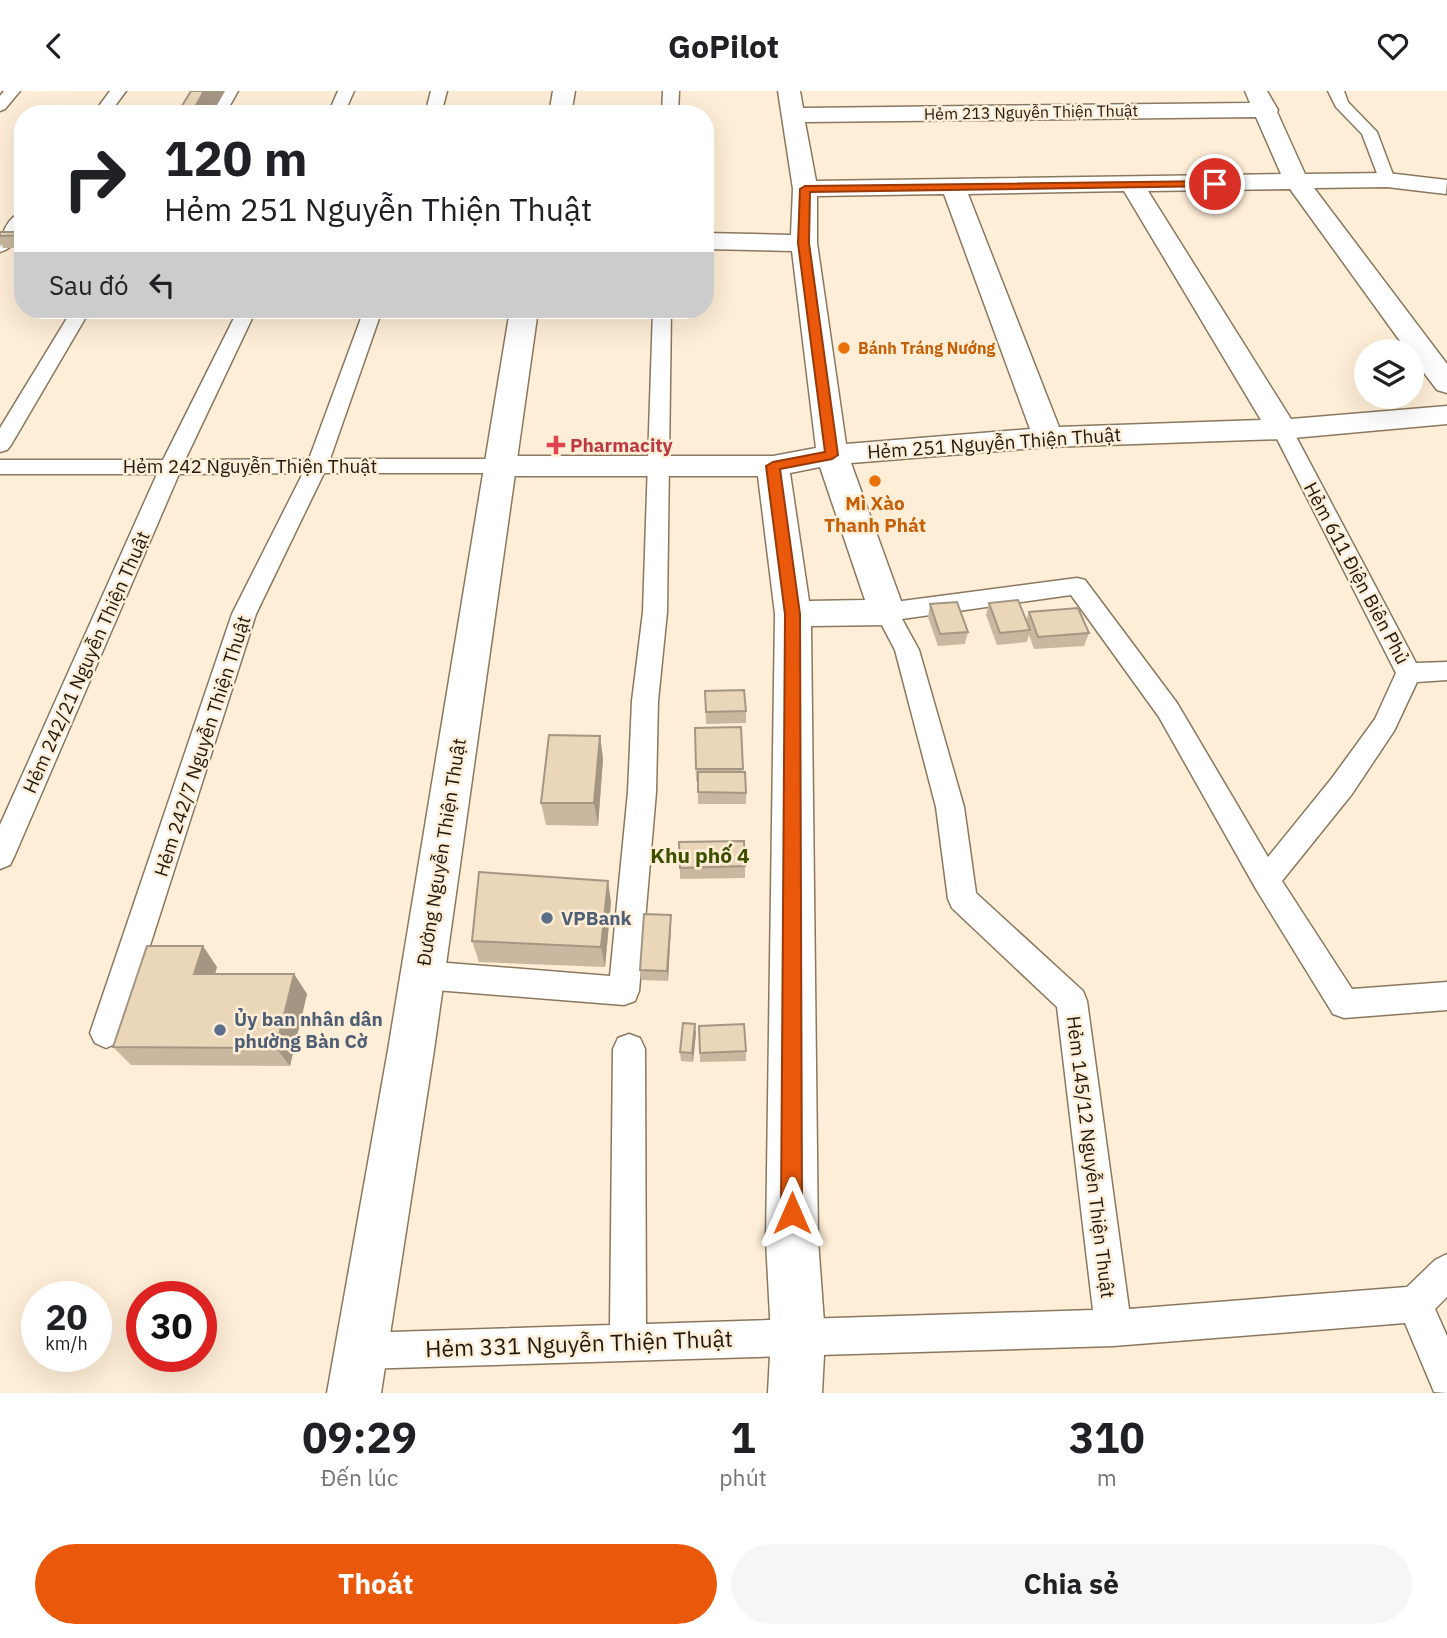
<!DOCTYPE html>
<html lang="vi">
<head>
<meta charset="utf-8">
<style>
	:root { --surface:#fff; --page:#f6f6f6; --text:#202124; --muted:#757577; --accent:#ea580c }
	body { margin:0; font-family:"IBM Plex Sans",sans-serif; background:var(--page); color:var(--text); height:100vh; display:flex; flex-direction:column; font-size:26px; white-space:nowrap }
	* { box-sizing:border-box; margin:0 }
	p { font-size:23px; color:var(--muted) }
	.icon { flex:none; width:38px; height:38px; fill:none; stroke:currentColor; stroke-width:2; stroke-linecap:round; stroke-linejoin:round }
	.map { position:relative; height:1302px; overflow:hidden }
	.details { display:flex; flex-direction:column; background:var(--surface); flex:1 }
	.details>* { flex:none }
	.guide { position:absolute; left:14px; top:14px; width:700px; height:214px; border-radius:28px; box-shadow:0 7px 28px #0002; background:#fff; color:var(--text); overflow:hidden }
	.fabs { position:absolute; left:1354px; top:248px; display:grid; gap:14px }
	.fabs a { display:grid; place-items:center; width:70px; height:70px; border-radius:50%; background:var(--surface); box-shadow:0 7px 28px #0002; font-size:35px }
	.speed { position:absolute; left:21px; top:1190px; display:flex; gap:14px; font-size:35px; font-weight:700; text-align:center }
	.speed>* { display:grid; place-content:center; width:91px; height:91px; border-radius:50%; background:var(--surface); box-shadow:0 7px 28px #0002; line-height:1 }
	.speed small { font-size:18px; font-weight:400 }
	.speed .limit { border:10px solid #d22; background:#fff; color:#111 }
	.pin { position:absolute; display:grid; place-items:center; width:60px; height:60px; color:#fff; margin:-30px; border:4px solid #fff; border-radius:50%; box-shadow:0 2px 7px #0007 }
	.me { position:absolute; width:77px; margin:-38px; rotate:0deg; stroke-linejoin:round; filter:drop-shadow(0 0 5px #0008) }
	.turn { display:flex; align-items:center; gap:24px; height:147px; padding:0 35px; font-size:32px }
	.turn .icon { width:91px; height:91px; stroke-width:2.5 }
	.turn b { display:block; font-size:49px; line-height:60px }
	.then { display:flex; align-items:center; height:66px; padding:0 35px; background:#0003; gap:14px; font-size:26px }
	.eta { display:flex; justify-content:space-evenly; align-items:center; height:119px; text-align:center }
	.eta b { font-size:42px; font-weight:800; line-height:49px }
	.action { display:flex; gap:14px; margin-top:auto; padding:14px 35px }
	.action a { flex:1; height:80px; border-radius:42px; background:var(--accent); color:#fff; font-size:28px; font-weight:800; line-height:80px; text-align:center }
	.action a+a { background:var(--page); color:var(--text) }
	header { display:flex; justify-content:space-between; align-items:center; height:91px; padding:0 35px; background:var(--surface); font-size:32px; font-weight:800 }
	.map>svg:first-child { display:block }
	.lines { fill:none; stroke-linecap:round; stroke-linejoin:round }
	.service-casing { stroke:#8a785e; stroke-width:3 }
	.minor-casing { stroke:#8a785e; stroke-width:3 }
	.tertiary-casing { stroke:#8a785e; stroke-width:3 }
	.service { fill:#fff; fill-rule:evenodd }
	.minor { fill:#fff; fill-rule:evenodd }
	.tertiary { fill:#fff; fill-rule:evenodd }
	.wall { fill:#c9b89f }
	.shaded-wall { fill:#a49682 }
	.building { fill:#ead6b9; stroke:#a49682; stroke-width:2 }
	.route { fill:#ea580c; stroke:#983908; stroke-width:2 }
	.food-dot { fill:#e8710a; stroke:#feeed7; stroke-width:2.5 }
	.health-dot { fill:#e0444e; stroke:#feeed7; stroke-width:2.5 }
	.service-dot { fill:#5c6f8a; stroke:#feeed7; stroke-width:2.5 }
	.labels { text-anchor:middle; stroke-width:5; stroke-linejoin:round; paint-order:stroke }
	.far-street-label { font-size:16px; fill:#20190f; stroke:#feeed7 }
	.far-food-label { font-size:16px; font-weight:bold; fill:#c56008; stroke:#feeed7; text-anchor:start }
	.street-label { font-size:19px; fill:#20190f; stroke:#feeed7 }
	.health-label { font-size:19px; font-weight:bold; fill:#be3a42; stroke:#feeed7; text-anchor:start }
	.food-label { font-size:19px; font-weight:bold; fill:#c56008; stroke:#feeed7 }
	.service-label { font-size:19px; font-weight:bold; fill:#4e5e75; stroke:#feeed7; text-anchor:start }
	.neighbourhood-label { font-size:21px; font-weight:bold; fill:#3d5000; stroke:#feeed7 }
	.near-street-label { font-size:23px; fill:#20190f; stroke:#feeed7 }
</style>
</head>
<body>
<header><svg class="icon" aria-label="back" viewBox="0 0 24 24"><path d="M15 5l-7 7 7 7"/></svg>GoPilot<svg class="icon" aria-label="heart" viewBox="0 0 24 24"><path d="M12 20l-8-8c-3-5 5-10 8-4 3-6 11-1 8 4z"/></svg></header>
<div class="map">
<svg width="1447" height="1302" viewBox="0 0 1447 1302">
	<rect width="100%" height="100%" fill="#feeed7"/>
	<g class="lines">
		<defs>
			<path id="service" d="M4 0H20L5 18 0 20V5Z
				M110 0H126L109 23H93Z
				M222 0H238L225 23H209Z
				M338 0H354L344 23H328Z
				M431 0H447L441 23H425Z
				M663 0H679L678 23H662Z
				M1328 0H1344L1348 11 1377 41 1395 89 1393 93H1381L1362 43 1336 16Z
				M23 121C23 136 17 157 0 161 0 146 6 126 23 121Z
				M72 219H90L11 354 7 359 0 361V337Z
				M238 219H256L185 369 309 368 364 219H382L330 368H499L507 370 510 375 507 380 499 382H324L256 523 122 942 117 952 106 957 95 952 90 942 232 523 303 382 179 383 14 766 10 774 0 778V734L157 383H0V369H163Z
				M653 219H671L667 521 658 610 656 701 639 900 635 910 624 914 423 898 412 894 408 884 412 874 423 870 610 885 628 701 632 610 643 521Z
				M1282 331 1289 333 1292 338 1416 572 1447 571V589L1417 591 1394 640 1352 703 1282 790 1352 898 1447 891V919L1344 927 1333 923 1256 798 1159 626 1071 504 902 528 919 559 964 716 976 802 1083 900 1087 910 1129 1218 1407 1196 1435 1169 1447 1163V1206L1435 1218 1447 1245V1302L1434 1301 1405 1232 1113 1255 360 1278 347 1273 342 1260 347 1247 360 1242 610 1234 613 958 618 947 629 943 640 947 645 958 646 1233 1093 1219 1057 916 952 817 948 808 936 716 895 559 875 521 879 515 887 512 1077 487 1085 489 1177 612 1268 766 1332 687 1375 628 1396 582 1272 338 1275 333Z"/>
			<path id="minor" d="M778 0H800L803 17 1250 12 1245 0H1267L1278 19 1277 21 1305 83 1387 82 1447 89 1446 103 1387 96 1314 97 1447 273V302L1437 299 1412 266V261H1408L1290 98 1148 100 1291 328 1447 315V333L1282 348 1048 356 851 372 905 521 899 530 887 534 811 535 818 1149 825 1245 822 1302H768L771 1245 766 1149 775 523 758 385H499L488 382 483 375 488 368 499 365H773L816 357 792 160 705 158V142L791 144 793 98ZM1256 26 1281 83 816 90 805 31ZM1124 100 1261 329 1059 336 968 103ZM944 103 1030 338 846 353 817 152V105ZM820 376 865 509 809 510 790 382Z"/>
			<path id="tertiary" d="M553 0H575L571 23H549Z
				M510 219H538L434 959 381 1302H327L388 959Z"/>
		</defs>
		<use href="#service" class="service-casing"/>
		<use href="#minor" class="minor-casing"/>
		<use href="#tertiary" class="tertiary-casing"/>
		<use href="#service" class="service"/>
		<use href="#minor" class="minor"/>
		<use href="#tertiary" class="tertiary"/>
	</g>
	<path class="wall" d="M0 141H23V157H3L0 151Z
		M989 512 1026 529 1029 521 1089 542 1084 555 1034 558 1029 544 1027 551 997 554 986 524Z
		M930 513 968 541 965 553 938 555 928 526Z
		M705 600 746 620V632L706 633Z
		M741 636 743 681 746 702V713H698V690H696L695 637Z
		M600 645 603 668 598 735 546 734 541 712Z
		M745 775V787L680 788V777Z
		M611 811 605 876 479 871 472 850Z
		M671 835 668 890 641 889 640 879Z
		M217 876 215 883H294L307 903 290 975 131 974 113 956Z
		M699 935 746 960V970L700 971Z
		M696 942 693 971 681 970 680 961Z"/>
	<path class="shaded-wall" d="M204 0H225L212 23H191Z
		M600 645 603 668 598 735 594 712Z
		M608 790 611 811 605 876 601 856Z
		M671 824V835L668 890 667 880Z
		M203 855 217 876 209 903 194 883Z
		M294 883 307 903 290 975 276 957Z
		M695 933 696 942 693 971 692 962Z"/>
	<path class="building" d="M191 0H204L191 23H177Z
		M0 141H23V144L0 145Z
		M1018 509 1030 539 1000 542 989 512Z
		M957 511 968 541 940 543 930 513Z
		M1078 517 1089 542 1038 546 1029 521Z
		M744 599 746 620 706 621 705 600Z
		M741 636 743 678H696L695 637Z
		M549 644 600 645 594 712H541Z
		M698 681H745L746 702 698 701Z
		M744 750 745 775 680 777 679 751Z
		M479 781 608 790 601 856 472 850Z
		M644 823 671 824 667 880 640 879Z
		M147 855H203L194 883H294L276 957 113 956Z
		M683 932 695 933 692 962 680 961Z
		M744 933 746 960 700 962 699 935Z"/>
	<path class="route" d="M1215 90 1220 93 1219 95 810 101 809 152 838 364 832 368 780 378 800 523 802 1122 799 1129 792 1132 784 1129 781 1122 785 523 766 375 773 371 825 361 798 152 800 98 805 95Z"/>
	<g class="food-dot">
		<circle cx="844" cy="257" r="7"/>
		<circle cx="875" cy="390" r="7"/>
	</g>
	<path class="health-dot" d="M552.5 343.5h7v7h7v7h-7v7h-7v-7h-7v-7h7z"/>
	<g class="service-dot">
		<circle cx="547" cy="827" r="7"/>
		<circle cx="220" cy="939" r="7"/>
	</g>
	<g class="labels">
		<g class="far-street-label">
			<text transform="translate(1031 21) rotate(-1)" y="6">Hẻm 213 Nguyễn Thiện Thuật</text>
		</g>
		<g class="far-food-label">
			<text x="858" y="263">Bánh Tráng Nướng</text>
		</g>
		<g class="street-label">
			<text transform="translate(994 352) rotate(-4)" y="7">Hẻm 251 Nguyễn Thiện Thuật</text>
			<text x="250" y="382">Hẻm 242 Nguyễn Thiện Thuật</text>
			<text transform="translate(1357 482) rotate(62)" y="7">Hẻm 611 Ðiện Biên Phủ</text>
			<text transform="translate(86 571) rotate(-66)" y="7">Hẻm 242/21 Nguyễn Thiện Thuật</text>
			<text transform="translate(202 655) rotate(-72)" y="7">Hẻm 242/7 Nguyễn Thiện Thuật</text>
			<text transform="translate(441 761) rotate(-81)" y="7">Đường Nguyễn Thiện Thuật</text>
			<text transform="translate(1091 1066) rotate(83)" y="7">Hẻm 145/12 Nguyễn Thiện Thuật</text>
		</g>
		<g class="health-label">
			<text x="570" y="361">Pharmacity</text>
		</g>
		<g class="food-label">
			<text x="875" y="419">Mì Xào<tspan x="875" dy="22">Thanh Phát</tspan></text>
		</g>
		<g class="service-label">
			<text x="561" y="834">VPBank</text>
			<text x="234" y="935">Ủy ban nhân dân<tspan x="234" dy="22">phường Bàn Cờ</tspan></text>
		</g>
		<g class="neighbourhood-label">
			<text x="700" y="772">Khu phố 4</text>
		</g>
		<g class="near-street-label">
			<text transform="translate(579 1253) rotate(-2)" y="8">Hẻm 331 Nguyễn Thiện Thuật</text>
		</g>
	</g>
</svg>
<div class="fabs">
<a><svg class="icon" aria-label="layers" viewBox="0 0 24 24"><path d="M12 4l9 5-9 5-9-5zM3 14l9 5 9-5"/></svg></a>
</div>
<div class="speed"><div>20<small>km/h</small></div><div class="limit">30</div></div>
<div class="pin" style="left:1215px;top:93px;background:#d93025"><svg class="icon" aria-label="arrive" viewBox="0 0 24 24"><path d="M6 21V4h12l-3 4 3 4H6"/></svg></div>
<svg class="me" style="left:792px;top:1122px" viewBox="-20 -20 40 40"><path d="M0-17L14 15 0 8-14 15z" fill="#ea580c" stroke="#fff" stroke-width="4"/></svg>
<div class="guide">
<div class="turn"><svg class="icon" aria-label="right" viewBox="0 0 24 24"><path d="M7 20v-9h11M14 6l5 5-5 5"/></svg><div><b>120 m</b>Hẻm 251 Nguyễn Thiện Thuật</div></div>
<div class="then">Sau đó<svg class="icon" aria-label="left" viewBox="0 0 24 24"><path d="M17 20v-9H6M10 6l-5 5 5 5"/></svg></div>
</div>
</div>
<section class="details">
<div class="eta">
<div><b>09:29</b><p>Đến lúc</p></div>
<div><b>1</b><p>phút</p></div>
<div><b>310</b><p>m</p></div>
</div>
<div class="action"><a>Thoát</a><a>Chia sẻ</a></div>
</section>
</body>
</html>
